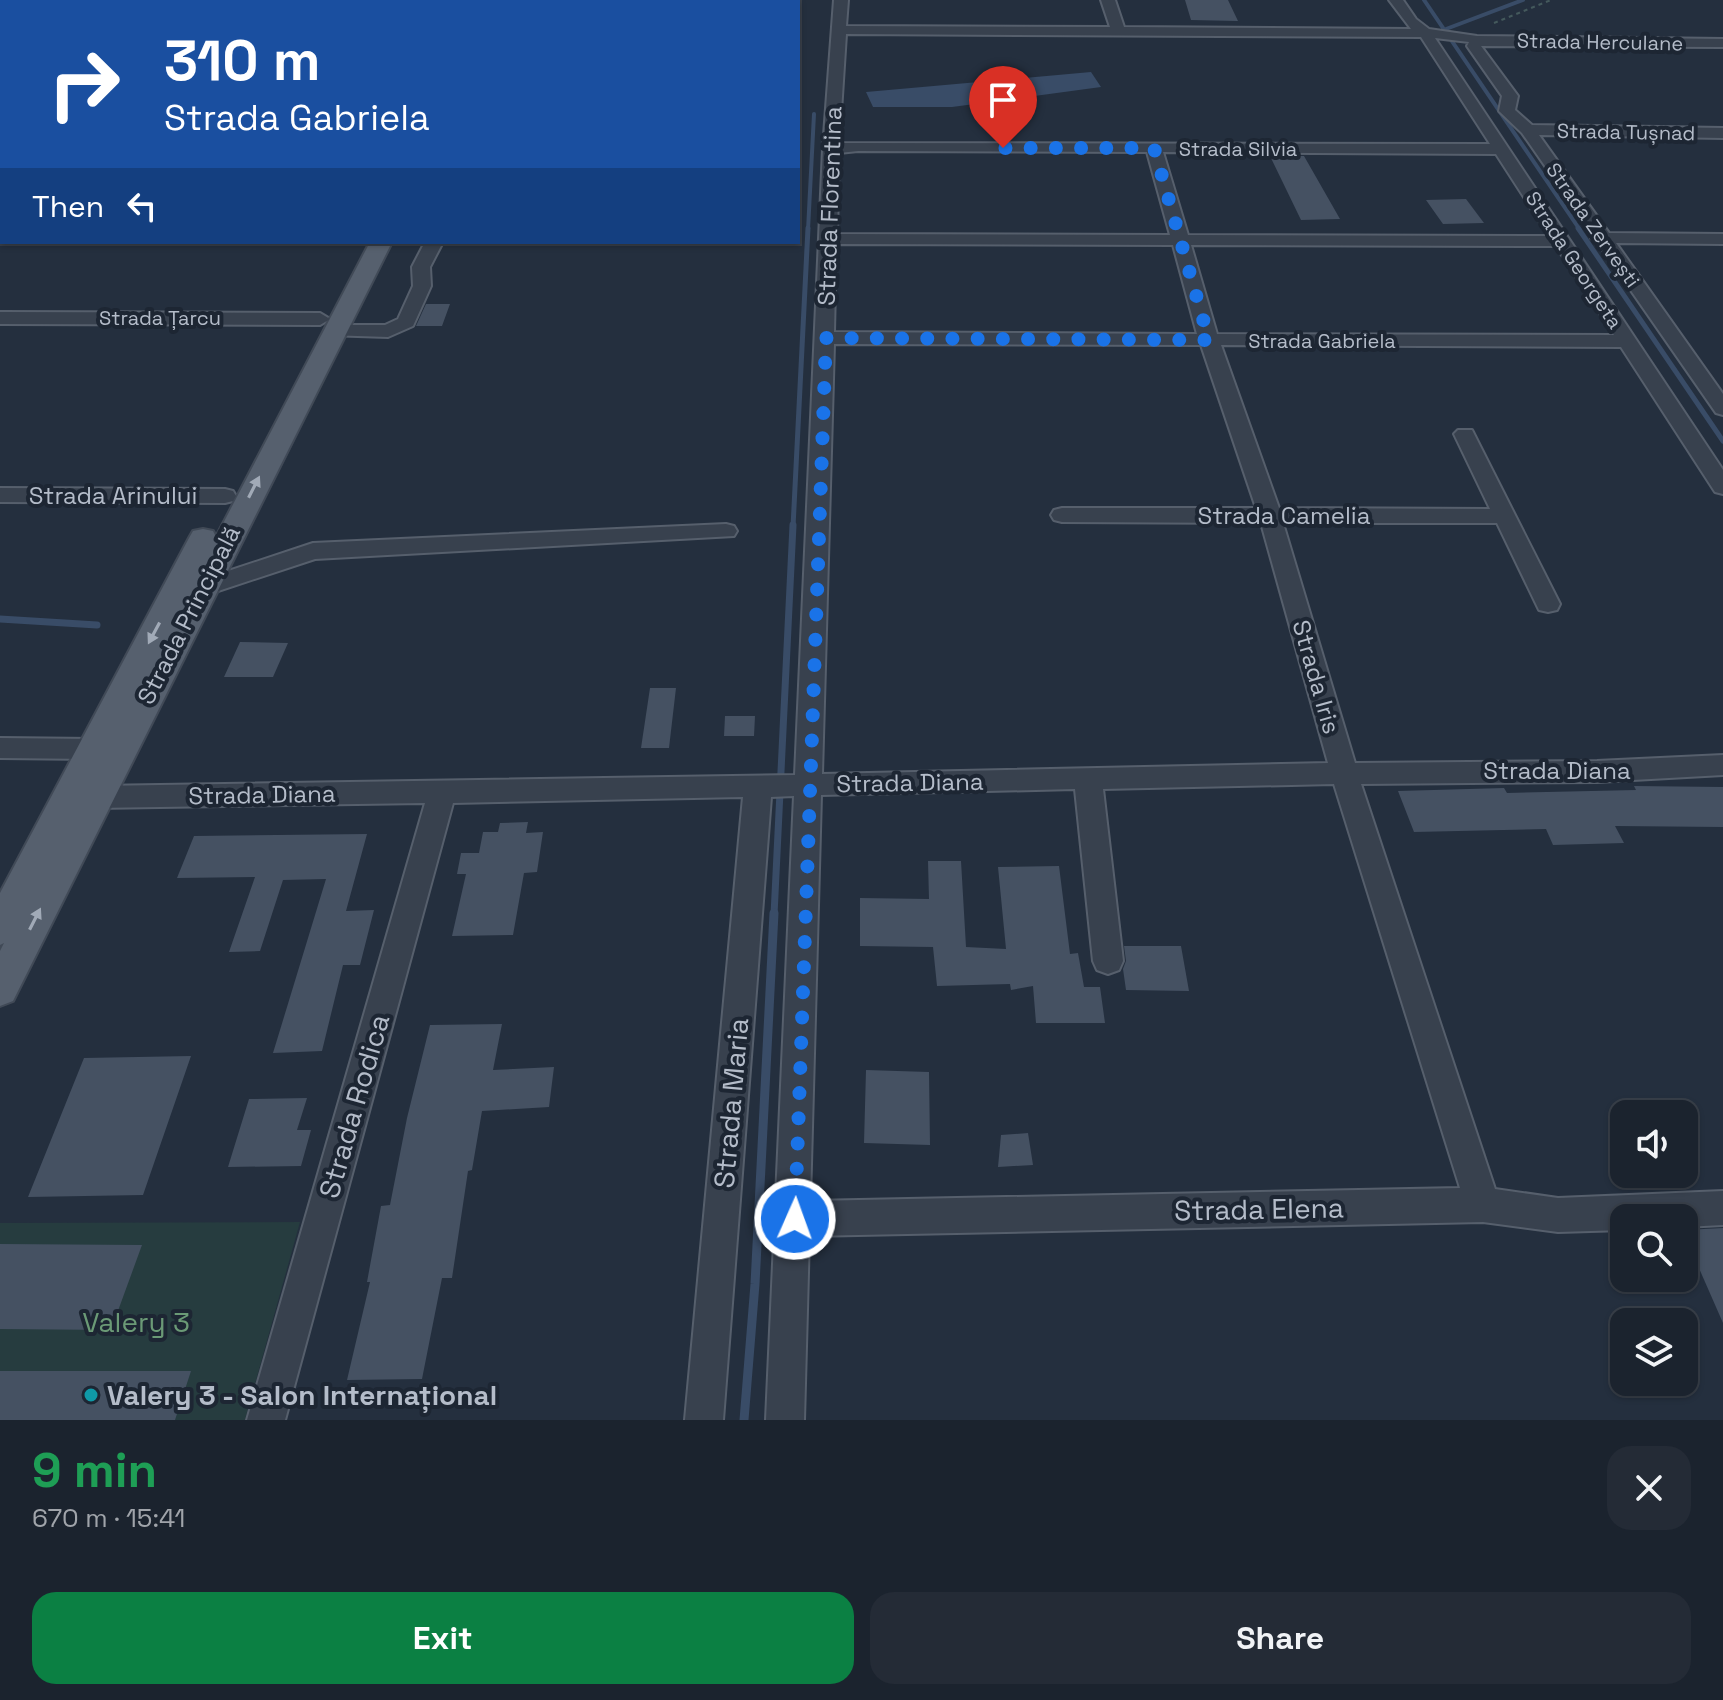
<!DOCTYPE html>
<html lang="en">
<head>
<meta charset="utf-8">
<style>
	:root { --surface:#1b232e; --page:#242b36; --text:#f1f3f6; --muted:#a0a4aa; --line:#39404a; --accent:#0b8043 }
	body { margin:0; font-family:"Space Grotesk",sans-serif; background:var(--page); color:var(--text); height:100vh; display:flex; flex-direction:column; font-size:30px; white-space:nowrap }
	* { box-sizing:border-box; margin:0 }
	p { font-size:26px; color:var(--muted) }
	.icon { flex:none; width:44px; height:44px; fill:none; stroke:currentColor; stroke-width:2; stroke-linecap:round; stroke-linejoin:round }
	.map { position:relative; height:1420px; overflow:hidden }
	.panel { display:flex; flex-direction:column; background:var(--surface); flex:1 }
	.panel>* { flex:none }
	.top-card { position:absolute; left:0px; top:0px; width:800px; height:244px; box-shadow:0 2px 6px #0004,0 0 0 2px var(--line); background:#1a4fa0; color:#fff; overflow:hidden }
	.fabs { position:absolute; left:1610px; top:1100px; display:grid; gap:16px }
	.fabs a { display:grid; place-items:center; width:88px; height:88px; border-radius:16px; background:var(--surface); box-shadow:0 2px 6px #0004,0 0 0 2px var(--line); font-size:40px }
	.pin { position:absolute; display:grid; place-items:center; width:68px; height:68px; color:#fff; margin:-82px -34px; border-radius:50% 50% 50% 0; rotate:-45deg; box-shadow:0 0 8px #0007 }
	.pin .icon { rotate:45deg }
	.me { position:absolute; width:88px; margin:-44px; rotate:2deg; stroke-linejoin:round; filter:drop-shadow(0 0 6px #0008) }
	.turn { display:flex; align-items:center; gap:28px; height:168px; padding:0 32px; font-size:36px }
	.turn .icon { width:104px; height:104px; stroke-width:2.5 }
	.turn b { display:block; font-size:56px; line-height:68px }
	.then { display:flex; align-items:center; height:76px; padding:0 32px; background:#0003; gap:16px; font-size:30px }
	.round { display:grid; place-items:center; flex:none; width:84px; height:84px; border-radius:24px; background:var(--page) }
	.headline { display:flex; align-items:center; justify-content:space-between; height:136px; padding:0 32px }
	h1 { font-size:48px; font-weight:700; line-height:60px; color:#1e9e55 }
	.button { display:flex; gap:16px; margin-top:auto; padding:16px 32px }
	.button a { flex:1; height:92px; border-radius:24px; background:var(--accent); color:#fff; font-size:32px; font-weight:700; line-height:92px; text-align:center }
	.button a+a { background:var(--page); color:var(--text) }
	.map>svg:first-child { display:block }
	.green { fill:#263c3f }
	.water { fill:#394c67 }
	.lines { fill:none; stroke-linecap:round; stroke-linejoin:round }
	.stream-far3 { stroke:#394c67; stroke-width:4 }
	.stream-far2 { stroke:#394c67; stroke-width:5 }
	.stream-far1 { stroke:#394c67; stroke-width:7 }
	.stream { stroke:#394c67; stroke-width:9 }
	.building { fill:#455162 }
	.minor-casing { stroke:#565f6c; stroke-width:4 }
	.major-casing { stroke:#414a57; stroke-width:4 }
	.path { stroke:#44595c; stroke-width:2; stroke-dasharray:4 4; stroke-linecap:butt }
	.minor { fill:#38414e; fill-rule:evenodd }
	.major { fill:#56606e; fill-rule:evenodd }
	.oneway { fill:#a1aab7 }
	.route { stroke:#1a73e8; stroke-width:14; stroke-dasharray:0 25.2 }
	.culture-dot { fill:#0f9aa8; stroke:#1d2633; stroke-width:3 }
	.labels { text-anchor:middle; stroke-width:8; stroke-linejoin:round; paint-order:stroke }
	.far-street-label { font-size:20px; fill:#b4bcc9; stroke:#1d2633 }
	.street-label { font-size:24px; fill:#b4bcc9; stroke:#1d2633 }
	.near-street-label { font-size:28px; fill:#b4bcc9; stroke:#1d2633 }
	.near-park-label { font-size:28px; fill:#6b9a76; stroke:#1d2633 }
	.near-poi-label { font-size:28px; font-weight:bold; fill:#b4bcc9; stroke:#1d2633; text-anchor:start }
</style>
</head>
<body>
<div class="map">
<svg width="1723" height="1420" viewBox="0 0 1723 1420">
	<rect width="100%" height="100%" fill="#242f3e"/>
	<path class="green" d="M300 1222 245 1420H0V1223Z"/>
	<path class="water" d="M1091 72 1101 87 952 107H873L866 92Z"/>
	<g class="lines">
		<path class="stream-far3" d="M1424 0 1580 230
			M1446 29 1523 0
			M808 230 814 114"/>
		<path class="stream-far2" d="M1578 228 1723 441
			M793 527 808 228"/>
		<path class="stream-far1" d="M0 619 97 625
			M774 915 793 525"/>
		<path class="stream" d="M744 1420 755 1284 774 913"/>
	</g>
	<path class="building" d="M1185 0H1228L1238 21 1191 20Z
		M1270 156H1304L1340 219 1301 220Z
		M1466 199 1484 223 1443 224 1426 200Z
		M426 304H450L442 326H416Z
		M240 642 288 643 273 677H224Z
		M650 688H676L669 748H641Z
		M725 716H755L754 736H724Z
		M1634 786 1723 787V827L1615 826 1624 843 1553 845 1546 829 1414 832 1398 791 1504 788 1507 793 1636 790Z
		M528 822 526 833 543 832 537 872 524 873 513 935 452 936 466 874H457L461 853H479L483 832H498L500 823Z
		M367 834 346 911 374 910 360 965H343L322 1051 273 1053 326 879 283 880 260 951 229 952 255 877 177 878 194 836Z
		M928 861H961L966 947 1006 949 998 867 1059 866 1070 954 1078 953 1084 987H1100L1105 1023H1036L1033 986 1011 990 1010 984 937 986 933 947 860 946V898L929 899Z
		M1124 946H1181L1189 991 1126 990 1123 969 1126 961Z
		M502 1024 493 1070 554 1067 549 1107 482 1111 472 1170 468 1171 452 1278H442L422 1379 347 1380 370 1282H367L381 1206 390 1205 407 1118 430 1025Z
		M191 1056 143 1195 28 1197 84 1058Z
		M866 1070 929 1072 930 1145 864 1143Z
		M307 1098 297 1130H311L301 1166 228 1167 249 1099Z
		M1028 1133 1033 1165 998 1167 1001 1135Z
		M1723 1228V1323L1684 1234V1230Z
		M0 1244 142 1245 111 1330 0 1329Z
		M0 1371H191L175 1420H0Z"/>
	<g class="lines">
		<defs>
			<path id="minor" d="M834 0H848L846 26 1110 27 1101 0H1115L1124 27 1411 29 1389 0H1403L1416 19 1429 29 1477 36 1723 39V47L1481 46 1518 96 1515 110 1532 125 1723 128V138L1539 135 1609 233 1723 234V244L1616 243 1723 394V415L1716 413 1598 243 1591 238 1593 235 1522 133 1499 111 1502 96 1467 46 1469 42 1435 38 1723 470V494L1715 492 1621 347 1221 345 1279 508 1490 509 1454 434 1458 430H1472L1560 604 1557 610 1548 612 1539 610 1497 523H1283L1355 763 1597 761 1723 755V775L1597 782 1361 784 1495 1189 1558 1198 1723 1191V1225L1684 1227V1218H1624V1230L1558 1232 1483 1222 809 1236 804 1420H766L794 796 771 797 723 1420H685L743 797 453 803 285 1420H247L425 803 96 808 86 805 82 797 86 789 96 786 795 775 823 149ZM846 34 1421 37 1490 144 839 143ZM858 151 1147 152 1170 235 837 234 839 153ZM1163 152 1496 154 1549 236 1188 235ZM836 244 1173 245 1197 334 834 332ZM1191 245 1556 246 1614 335 1217 334ZM834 344 1201 345 1256 508H1062L1054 510 1051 515 1054 520 1062 522 1261 523 1328 763 822 774ZM1334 784 1460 1188 810 1201 821 795 1075 789 1093 961 1097 970 1108 974 1119 970 1123 961 1103 789Z
				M0 20H2V28H0Z
				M0 117H2V127H0Z
				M0 201H2V211H0Z
				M425 242H443L430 267 431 286 413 326 388 337 327 335 324 331 327 327 334 325H385L398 319 413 286 412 267Z
				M0 312 320 313 330 319 320 325 0 324Z
				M0 488 225 489 233 491 236 496 233 501 225 503 0 502Z
				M726 524 734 526 737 531 734 536 315 559 203 596 195 594 191 588 195 582 313 543Z
				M0 738 93 739 102 742 106 749 102 756 93 759 0 758Z"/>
			<path id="major" d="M370 242H392L13 1001 0 1006V951L4 943 0 945V893L189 538 193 531 203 529 213 531 216 537Z"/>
		</defs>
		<use href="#minor" class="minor-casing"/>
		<use href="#major" class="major-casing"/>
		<path class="path" d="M1494 23 1551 0"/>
		<use href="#minor" class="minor"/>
		<use href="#major" class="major"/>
	</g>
	<defs><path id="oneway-solid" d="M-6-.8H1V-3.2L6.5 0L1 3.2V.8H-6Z" transform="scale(2)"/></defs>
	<g class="oneway">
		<use href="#oneway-solid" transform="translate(254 487) rotate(-63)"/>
		<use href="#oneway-solid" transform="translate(154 633) rotate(118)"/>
		<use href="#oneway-solid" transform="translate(35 919) rotate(-63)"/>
	</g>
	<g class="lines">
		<path class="route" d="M795 1219 826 338 1209 340 1154 148H1003"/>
	</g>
	<circle class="culture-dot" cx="91" cy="1395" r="8"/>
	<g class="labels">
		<g class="far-street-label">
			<text transform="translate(1600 42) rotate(1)" y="7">Strada Herculane</text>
			<text transform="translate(1626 132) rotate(1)" y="7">Strada Tușnad</text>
			<text x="1238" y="156">Strada Silvia</text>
			<text transform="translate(1593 225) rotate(55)" y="7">Strada Zervești</text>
			<text transform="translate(1574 260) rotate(57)" y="7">Strada Georgeta</text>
			<text x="160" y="325">Strada Țarcu</text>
			<text x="1322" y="348">Strada Gabriela</text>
		</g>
		<g class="street-label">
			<text transform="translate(830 206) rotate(-88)" y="8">Strada Florentina</text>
			<text x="113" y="504">Strada Arinului</text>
			<text x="1284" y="524">Strada Camelia</text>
			<text transform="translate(189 615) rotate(-63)" y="8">Strada Principală</text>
			<text transform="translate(1316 677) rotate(74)" y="8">Strada Iris</text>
			<text x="1557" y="779">Strada Diana</text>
			<text transform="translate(910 783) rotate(-1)" y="8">Strada Diana</text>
			<text transform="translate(262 795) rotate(-1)" y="8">Strada Diana</text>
		</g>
		<g class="near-street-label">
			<text transform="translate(731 1103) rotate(-85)" y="10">Strada Maria</text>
			<text transform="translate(354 1106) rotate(-74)" y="10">Strada Rodica</text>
			<text transform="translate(1259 1209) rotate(-1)" y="10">Strada Elena</text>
		</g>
		<g class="near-park-label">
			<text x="136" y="1332">Valery 3</text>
		</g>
		<g class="near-poi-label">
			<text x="107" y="1405">Valery 3 - Salon Internațional</text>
		</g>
	</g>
</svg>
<div class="fabs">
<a><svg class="icon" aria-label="sound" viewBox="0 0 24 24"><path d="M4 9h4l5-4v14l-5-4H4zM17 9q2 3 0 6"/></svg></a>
<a><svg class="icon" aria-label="search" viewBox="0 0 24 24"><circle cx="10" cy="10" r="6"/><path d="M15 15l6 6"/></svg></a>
<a><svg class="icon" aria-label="layers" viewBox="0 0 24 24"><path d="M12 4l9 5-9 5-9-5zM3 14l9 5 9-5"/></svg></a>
</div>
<div class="pin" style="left:1003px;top:148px;background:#d93025"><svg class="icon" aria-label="arrive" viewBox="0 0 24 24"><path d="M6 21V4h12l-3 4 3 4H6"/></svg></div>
<svg class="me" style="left:795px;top:1219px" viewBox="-20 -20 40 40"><circle r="17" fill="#1a73e8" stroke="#fff" stroke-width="3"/><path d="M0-11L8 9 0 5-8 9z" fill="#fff"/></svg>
<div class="top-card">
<div class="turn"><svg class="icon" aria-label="right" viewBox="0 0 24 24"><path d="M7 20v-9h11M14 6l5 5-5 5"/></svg><div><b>310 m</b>Strada Gabriela</div></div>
<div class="then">Then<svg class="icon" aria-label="left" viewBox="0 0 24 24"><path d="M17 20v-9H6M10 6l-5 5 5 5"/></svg></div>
</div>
</div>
<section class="panel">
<div class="headline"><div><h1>9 min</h1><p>670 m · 15:41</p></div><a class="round"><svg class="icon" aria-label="close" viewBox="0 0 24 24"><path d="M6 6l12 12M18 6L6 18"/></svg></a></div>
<div class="button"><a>Exit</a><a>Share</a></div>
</section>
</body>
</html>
